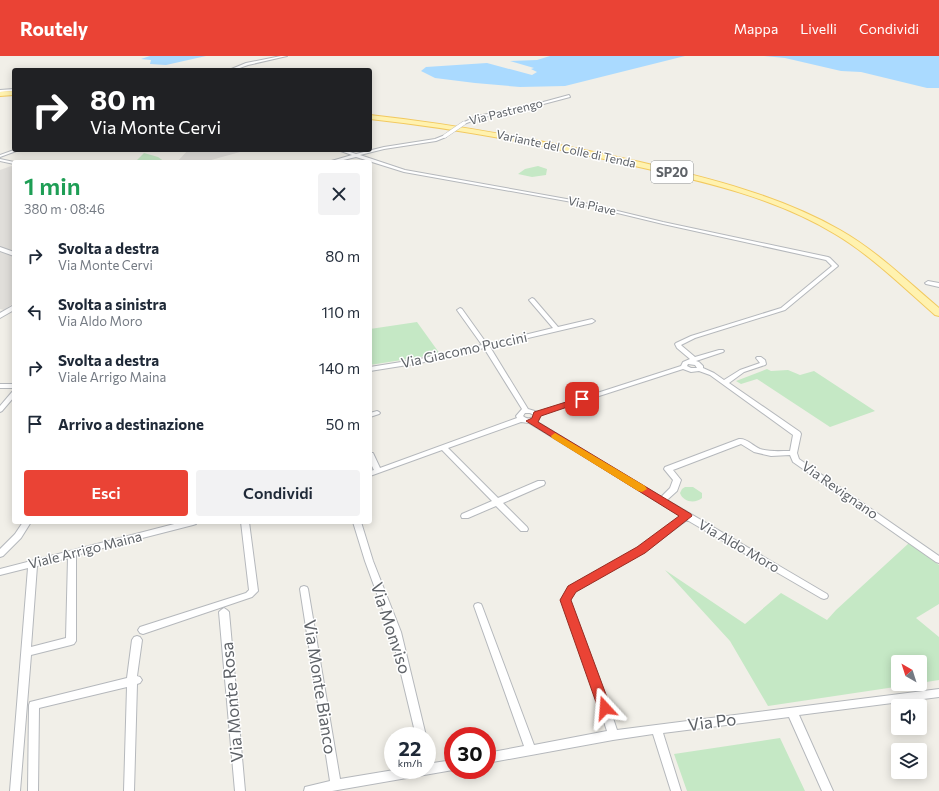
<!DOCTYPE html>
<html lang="it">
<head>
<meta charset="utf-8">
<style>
	:root { --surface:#fff; --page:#f2f2f3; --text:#1f2937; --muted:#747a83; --accent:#ea4335 }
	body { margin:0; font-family:Commissioner,sans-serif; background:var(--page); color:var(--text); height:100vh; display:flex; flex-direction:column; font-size:15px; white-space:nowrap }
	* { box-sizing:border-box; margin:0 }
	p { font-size:13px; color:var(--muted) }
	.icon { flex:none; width:22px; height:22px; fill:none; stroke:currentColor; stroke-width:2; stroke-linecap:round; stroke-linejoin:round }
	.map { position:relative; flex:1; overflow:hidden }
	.details { position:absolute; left:12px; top:104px; width:360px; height:364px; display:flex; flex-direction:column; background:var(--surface); border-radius:4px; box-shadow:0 2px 10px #0003 }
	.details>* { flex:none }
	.top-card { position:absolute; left:12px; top:12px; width:360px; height:84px; border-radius:4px; box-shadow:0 2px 10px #0003; background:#202124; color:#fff; overflow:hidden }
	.needle { width:26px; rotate:321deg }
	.tools { position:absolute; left:891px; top:599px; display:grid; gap:8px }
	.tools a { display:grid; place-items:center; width:36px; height:36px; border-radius:4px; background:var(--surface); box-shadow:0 2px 10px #0003; font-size:20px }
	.speed { position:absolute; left:384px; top:671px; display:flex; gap:8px; font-size:20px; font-weight:700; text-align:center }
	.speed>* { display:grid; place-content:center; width:52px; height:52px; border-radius:50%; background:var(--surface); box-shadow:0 2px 10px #0003; line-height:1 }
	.speed small { font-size:10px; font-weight:400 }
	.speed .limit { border:6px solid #d22; background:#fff; color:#111 }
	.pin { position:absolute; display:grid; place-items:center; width:34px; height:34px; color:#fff; margin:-17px; border-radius:8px; box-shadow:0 2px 6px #0006 }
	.me { position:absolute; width:44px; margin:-22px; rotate:341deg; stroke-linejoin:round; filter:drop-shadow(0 0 3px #0008) }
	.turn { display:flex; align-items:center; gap:14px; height:84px; padding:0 12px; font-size:18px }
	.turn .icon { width:52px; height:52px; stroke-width:2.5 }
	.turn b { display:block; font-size:28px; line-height:34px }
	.round { display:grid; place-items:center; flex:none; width:42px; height:42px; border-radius:4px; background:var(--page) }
	.summary { display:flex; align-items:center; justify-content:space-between; height:68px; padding:0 12px }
	h1 { font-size:24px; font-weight:600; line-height:30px; color:#1e9e55 }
	.action { display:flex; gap:8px; margin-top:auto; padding:8px 12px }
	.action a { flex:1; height:46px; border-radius:4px; background:var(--accent); color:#fff; font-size:16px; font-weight:600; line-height:46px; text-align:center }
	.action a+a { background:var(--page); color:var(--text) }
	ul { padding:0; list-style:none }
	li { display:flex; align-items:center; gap:12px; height:56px; padding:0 12px }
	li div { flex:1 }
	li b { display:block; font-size:15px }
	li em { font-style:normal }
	header { display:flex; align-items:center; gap:24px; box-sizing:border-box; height:56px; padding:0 20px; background:var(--accent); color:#fff }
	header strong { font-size:19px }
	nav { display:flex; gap:22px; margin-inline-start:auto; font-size:14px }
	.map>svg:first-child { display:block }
	.industrial { fill:#e0deda }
	.green { fill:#c5e8c5 }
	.water { fill:#aadaff }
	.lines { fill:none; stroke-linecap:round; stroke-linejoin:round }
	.street-casing { stroke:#b5b8bc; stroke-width:2 }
	.primary-casing { stroke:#f2c960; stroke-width:2 }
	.street { fill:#fff; fill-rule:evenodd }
	.primary { fill:#fff2af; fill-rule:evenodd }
	.street-bridge-casing { stroke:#b5b8bc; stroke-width:4.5; stroke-linecap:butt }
	.street-bridge { stroke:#fff; stroke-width:3.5 }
	.route { fill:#ea4335; stroke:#982c22 }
	.slow { fill:#f59e0b }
	.labels { text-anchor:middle; stroke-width:3; stroke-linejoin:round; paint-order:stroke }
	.far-street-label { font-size:12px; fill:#5f6368; stroke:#fff }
	.shield { fill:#fff; stroke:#8f9295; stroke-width:1 }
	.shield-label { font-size:13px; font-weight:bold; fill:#5f6368 }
	.street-label { font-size:14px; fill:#5f6368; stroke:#fff }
	.near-street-label { font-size:17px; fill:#5f6368; stroke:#fff }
</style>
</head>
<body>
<header>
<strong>Routely</strong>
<nav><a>Mappa</a><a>Livelli</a><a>Condividi</a></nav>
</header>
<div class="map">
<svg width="939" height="735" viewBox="0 0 939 735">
	<rect width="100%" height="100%" fill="#f1efe8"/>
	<path class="industrial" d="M188 94H266L240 96 204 106H177Z
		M14 109V247L4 254 0 253V114Z"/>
	<path class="green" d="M144 97 158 101 165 106H135Z
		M538 110 547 113 546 119 532 121 518 118 525 113Z
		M417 266 440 298 370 309V273Z
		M767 313 771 315 788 314 800 319 814 315 875 355 830 371 757 323 741 328 736 325Z
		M685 431H693L702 437V442C695 448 683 446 680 437L682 433Z
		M909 487 939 509V548L916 562 939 581V624L920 627V606H898V628H915L768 650 730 585 665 514 745 568 781 537 827 564 836 554Z
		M780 682 805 735H687L674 698Z"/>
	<path class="water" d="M150 0H206L166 9 150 8 151 4 141 3Z
		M550 0H685L565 30 520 31 475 27 435 22 421 15 426 11 487 7 532 19 537 16 531 13 534 12 510 5 537 4Z
		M764 0H939V32H927L861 16 841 15 785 2Z"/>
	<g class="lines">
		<defs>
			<path id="street" d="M281 0H287L248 9 234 14H229L246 7Z
				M14 33V35L0 36V34Z
				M569 39 570 41 536 50 480 62 464 68 462 67 478 60 536 48Z
				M445 79H446V81L436 85 384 93 360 99 405 114 572 144 663 166 828 201 830 202 838 210 785 254 695 282 681 289 682 290 695 301 719 294H723L724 295 723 296 696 305 699 306 703 310V312L714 317 724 324 740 314 760 307 756 302 757 301H761L765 304 766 308 765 309 744 316 729 327 800 376 801 378 797 397 799 403 939 500V507L936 506 793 406 790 399 771 400 754 396 741 388 673 414 681 424 677 435 667 444 827 538 828 540 827 542 824 543 821 542 687 464 644 496 575 535 570 544 605 638 617 674 939 633V641L799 659 833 735H822L789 661 663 677 681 735H671L653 678 613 684 487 707V697L524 690 474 550 475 548 478 547 481 548 482 550 534 689 607 675 595 638 561 544 569 531 638 492 681 460 529 367 521 366 448 392 498 442 538 425H544L545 427 544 429 503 447 527 471 528 473 527 475H521L496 450 468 462H462L461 460 462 458 492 445 442 394 370 420V415L374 414 370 406V397H373L380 412 517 362 516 360 522 353 484 292 420 307 370 315V311L420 303 482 289 457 254 460 252 462 253 487 288 553 272 529 244 532 242 534 243 558 271 592 263 595 265 592 267 490 291 528 353 538 356 681 310 683 306 690 303 677 292 675 288 676 287 691 280 781 252 832 210 826 204 663 168 572 146 404 116 356 101 335 106H328L352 99 338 94H344L356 98 384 91 435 83ZM688 308 695 309 697 312H691L687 310ZM683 313 691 316 699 315 710 319 793 379 790 395C780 395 770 396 760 393 753 390 747 382 739 383L665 411 664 413 673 424 670 432 661 441 536 365 539 363 540 359ZM525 357H530L534 359V361C529 363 526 363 523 360Z
				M14 94H19L0 101V99Z
				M0 103 14 106H15H14V108L0 105Z
				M0 191 14 196V200L0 195Z
				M928 225 939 227V231L926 228 925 227Z
				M14 249V254L0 262V257Z
				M0 328H14V332H0Z
				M14 335V341L2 355 0 356V350L12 336Z
				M377 355 379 356 380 357 379 358 370 361V357Z
				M23 466H31L21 482 3 500 0 501V493L15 478Z
				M182 466H197L196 468 193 469 76 499V585L74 588 71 589 31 599 20 735H10L28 512 0 519V513ZM68 502 66 582 31 591 37 510Z
				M241 466H249L258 535 252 541 143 578 140 577 138 574 140 571 246 537 249 534Z
				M353 466H361L373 505 401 576 426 680H416L391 576 365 505Z
				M304 530 307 531 308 533 340 723 394 714H427V700L431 702 433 707 453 704V714L332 735H304L305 731 330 725 300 533 301 531Z
				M224 552 227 554 229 556 245 735H235L219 556 221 554Z
				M137 580 140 581 142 584 137 620 140 621 142 624 140 627 137 628 134 735H124L127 631 39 652 38 735H28L29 649 30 646 127 622 132 584 134 581Z"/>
			<path id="primary" d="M14 35V39L0 40V36Z
				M370 59C461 69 550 86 640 106 708 122 778 139 840 174 877 195 907 225 939 252V260L935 259C903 231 872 200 835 178 776 142 706 126 639 111 550 90 461 73 370 63Z"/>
		</defs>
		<use href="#street" class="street-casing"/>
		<use href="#primary" class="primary-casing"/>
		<use href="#street" class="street"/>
		<use href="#primary" class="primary"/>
		<defs>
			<path id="street-bridge" d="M445 80 464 67"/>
		</defs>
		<use href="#street-bridge" class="street-bridge-casing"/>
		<use href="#street-bridge" class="street-bridge"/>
	</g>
	<path class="route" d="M582 341 586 343 585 345 541 360 538 366 691 458 692 460 645 497 576 536 571 544 611 652 609 656 605 657 600 656 598 652 560 544 568 530 637 491 679 460 526 365 532 362 534 356Z"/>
	<path class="slow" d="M555 377 645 430 647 433 642 436 638 435 552 382 551 380Z"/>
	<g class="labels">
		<g class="far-street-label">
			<text transform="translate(506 56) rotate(-14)" y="4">Via Pastrengo</text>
			<text transform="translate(566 93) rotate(12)" y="4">Variante del Colle di Tenda</text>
			<text transform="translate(592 150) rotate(13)" y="4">Via Piave</text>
		</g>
		<rect class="shield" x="651" y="105" width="42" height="22" rx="3"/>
		<g class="shield-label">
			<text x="672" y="121">SP20</text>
		</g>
		<g class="street-label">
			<text transform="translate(464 294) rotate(-12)" y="5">Via Giacomo Puccini</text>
			<text transform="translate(840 434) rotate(35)" y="5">Via Revignano</text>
			<text transform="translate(739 490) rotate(30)" y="5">Via Aldo Moro</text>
			<text transform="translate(85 494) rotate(-14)" y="5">Viale Arrigo Maina</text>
		</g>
		<g class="near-street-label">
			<text transform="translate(391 572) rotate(72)" y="6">Via Monviso</text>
			<text transform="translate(320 631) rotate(81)" y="6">Via Monte Bianco</text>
			<text transform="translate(232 646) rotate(-95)" y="6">Via Monte Rosa</text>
			<text transform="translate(712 666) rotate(-7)" y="6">Via Po</text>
		</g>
	</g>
</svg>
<div class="tools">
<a><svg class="needle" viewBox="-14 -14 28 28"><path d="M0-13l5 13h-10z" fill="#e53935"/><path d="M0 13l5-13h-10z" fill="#747a83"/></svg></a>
<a><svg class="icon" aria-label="sound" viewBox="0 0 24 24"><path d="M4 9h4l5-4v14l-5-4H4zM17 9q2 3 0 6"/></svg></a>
<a><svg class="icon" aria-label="layers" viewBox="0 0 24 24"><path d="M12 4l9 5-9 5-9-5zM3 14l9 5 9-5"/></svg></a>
</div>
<div class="speed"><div>22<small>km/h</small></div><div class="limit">30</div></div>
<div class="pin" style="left:582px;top:343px;background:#d93025"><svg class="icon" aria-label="arrive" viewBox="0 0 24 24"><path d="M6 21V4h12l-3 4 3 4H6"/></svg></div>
<svg class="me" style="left:605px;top:652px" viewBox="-20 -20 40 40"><path d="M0-17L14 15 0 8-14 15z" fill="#ea4335" stroke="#fff" stroke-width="4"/></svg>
<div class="top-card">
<div class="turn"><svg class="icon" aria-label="right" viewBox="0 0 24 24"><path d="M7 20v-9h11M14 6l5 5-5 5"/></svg><div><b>80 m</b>Via Monte Cervi</div></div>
</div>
<section class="details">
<div class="summary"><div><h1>1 min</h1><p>380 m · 08:46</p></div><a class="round"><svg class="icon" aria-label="close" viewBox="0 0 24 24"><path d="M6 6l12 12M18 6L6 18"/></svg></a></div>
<ul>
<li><svg class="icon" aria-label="right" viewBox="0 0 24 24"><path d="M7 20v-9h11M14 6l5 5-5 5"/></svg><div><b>Svolta a destra</b><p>Via Monte Cervi</p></div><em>80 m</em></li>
<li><svg class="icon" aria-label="left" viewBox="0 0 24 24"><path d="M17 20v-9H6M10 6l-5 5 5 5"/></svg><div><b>Svolta a sinistra</b><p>Via Aldo Moro</p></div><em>110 m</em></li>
<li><svg class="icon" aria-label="right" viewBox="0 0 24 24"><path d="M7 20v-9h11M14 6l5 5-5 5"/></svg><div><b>Svolta a destra</b><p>Viale Arrigo Maina</p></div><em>140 m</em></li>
<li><svg class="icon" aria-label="arrive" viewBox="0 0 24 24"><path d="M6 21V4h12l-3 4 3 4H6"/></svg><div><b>Arrivo a destinazione</b></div><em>50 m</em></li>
</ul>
<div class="action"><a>Esci</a><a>Condividi</a></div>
</section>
</div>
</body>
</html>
